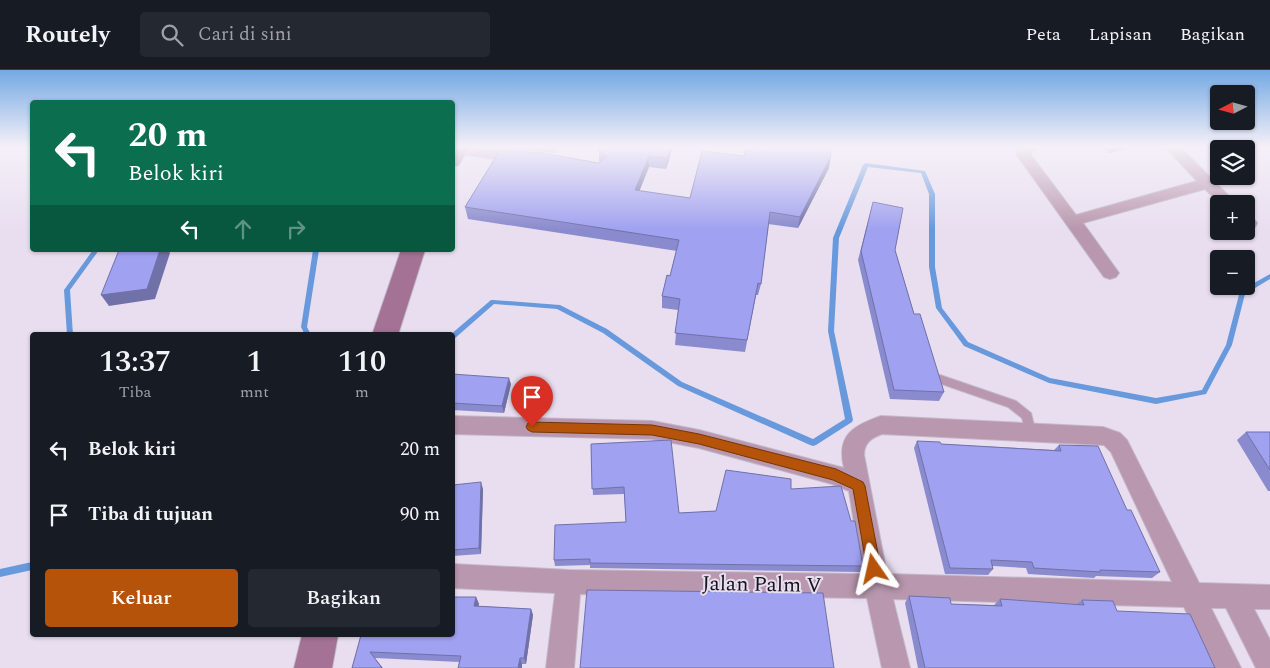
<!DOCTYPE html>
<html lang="id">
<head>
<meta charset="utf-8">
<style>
	:root { --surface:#171b24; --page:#242831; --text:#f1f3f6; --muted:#9ea1a6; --line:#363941; --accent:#b45309 }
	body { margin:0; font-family:Spectral,serif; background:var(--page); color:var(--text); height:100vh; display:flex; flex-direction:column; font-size:19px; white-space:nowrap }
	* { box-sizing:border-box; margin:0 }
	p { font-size:16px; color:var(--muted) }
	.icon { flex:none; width:28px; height:28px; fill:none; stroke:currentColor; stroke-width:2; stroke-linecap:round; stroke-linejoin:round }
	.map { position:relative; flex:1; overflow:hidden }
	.side { position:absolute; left:30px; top:262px; width:425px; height:305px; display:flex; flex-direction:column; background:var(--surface); border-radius:5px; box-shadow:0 1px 4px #0004 }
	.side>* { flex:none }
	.guide { position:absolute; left:30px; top:30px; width:425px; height:152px; border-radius:5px; box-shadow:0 1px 4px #0004; background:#0b6e4f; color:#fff; overflow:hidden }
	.needle { width:32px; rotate:264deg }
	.buttons { position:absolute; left:1210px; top:15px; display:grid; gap:10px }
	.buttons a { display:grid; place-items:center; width:45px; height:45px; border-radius:5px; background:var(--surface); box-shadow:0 1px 4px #0004; font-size:25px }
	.pin { position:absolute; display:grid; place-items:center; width:42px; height:42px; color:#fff; margin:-51px -21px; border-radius:50% 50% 50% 0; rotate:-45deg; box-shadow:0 0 5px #0007 }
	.pin .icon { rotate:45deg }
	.me { position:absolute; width:55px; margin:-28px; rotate:349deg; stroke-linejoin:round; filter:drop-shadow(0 0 4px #0008) }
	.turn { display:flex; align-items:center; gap:18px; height:105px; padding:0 15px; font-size:22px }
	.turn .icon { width:65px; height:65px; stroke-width:2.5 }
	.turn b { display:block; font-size:35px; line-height:42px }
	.lanes { display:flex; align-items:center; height:48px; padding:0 15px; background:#0003; justify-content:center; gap:25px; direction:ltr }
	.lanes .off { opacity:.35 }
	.eta { display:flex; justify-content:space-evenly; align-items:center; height:85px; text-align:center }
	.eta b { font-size:30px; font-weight:600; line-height:35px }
	.action { display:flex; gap:10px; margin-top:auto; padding:10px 15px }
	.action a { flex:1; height:58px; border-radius:5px; background:var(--accent); color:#fff; font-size:20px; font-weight:600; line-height:58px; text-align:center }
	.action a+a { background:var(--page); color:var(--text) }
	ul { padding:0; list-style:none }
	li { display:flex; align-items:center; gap:15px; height:65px; padding:0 15px }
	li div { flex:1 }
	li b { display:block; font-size:19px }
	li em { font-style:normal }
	header { display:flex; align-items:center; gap:30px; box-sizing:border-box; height:70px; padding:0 25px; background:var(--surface); border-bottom:1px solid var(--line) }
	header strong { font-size:24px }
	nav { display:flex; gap:28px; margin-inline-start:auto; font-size:18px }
	.search { width:350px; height:45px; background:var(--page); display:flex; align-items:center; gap:12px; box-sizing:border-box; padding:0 18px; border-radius:5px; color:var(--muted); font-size:19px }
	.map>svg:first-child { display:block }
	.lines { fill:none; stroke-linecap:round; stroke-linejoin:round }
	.stream { fill:#6799dc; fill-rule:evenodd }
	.lane-casing { stroke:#c2b9c9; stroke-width:2 }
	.street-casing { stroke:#c2b9c9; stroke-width:2 }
	.secondary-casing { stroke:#c2b9c9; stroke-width:2 }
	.lane { fill:#b997ae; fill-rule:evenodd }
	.street { fill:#b997ae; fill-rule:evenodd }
	.secondary { fill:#a37295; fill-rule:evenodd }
	.wall { fill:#8a8ace }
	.shaded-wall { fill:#7071a8 }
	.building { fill:#a0a1f0; stroke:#7071a8 }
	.route { fill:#b45309; stroke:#753606 }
	.labels { text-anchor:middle; stroke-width:4; stroke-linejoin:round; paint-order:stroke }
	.near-street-label { font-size:21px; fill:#161319; stroke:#e8def0 }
</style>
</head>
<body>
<header>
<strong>Routely</strong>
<div class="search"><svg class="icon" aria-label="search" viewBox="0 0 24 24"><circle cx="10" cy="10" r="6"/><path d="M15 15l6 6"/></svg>Cari di sini</div>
<nav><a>Peta</a><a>Lapisan</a><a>Bagikan</a></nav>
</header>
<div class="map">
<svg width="1270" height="598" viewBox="0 0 1270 598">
	<rect width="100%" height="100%" fill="#e8def0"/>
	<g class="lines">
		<path class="stream" d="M866 93 925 101 935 124V197L942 238 968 272 1050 308 1156 328 1202 320 1226 275 1240 221 1270 204V209L1245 224 1232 275 1206 324 1156 334 1049 313 964 276 936 238 929 197V124L921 103 868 97 839 168 834 261 853 350 852 352 816 375 813 376 810 375 678 316 603 263 557 239 494 234 454 269H452V265H450L491 230H493L560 235 607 259 682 312 813 369 845 349 828 261 833 168 863 95Z
			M93 180H99L70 220 73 265H67L64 220Z
			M313 180H319L307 257 311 265H305L301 257Z
			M32 492V500L0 507V499Z"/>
		<defs>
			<path id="lane" d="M940 305 1016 331 1031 343 1036 363 1035 366 1031 367 1027 366 1022 348 1008 337 936 312 935 309 936 306Z"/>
			<path id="street" d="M453 77H466L525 83 530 85 533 88 530 91 525 93 458 84 453 83Z
				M1018 77H1037L1035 80 1031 81V85L1076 145 1197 111 1165 77H1180L1237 134H1220L1205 119 1083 153 1119 203 1116 207 1110 209 1104 207 1019 88 1017 85Z
				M1246 146 1252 147 1257 153 1255 157 1246 158Z
				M452 346 652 351 699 360 844 398C836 365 853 356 881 346L1103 357 1120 363 1127 370 1199 513 1270 515V539H1254L1270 570V598H1256L1226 538H1211L1241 598H1213L1184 537 893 529 910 598H882L867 528 580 524 574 598H546L555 523 452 518V494L569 500 862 504 849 421 832 414 699 378 652 369 452 364ZM882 364 1104 375 1111 382 1172 512 887 504 864 385C864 373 871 368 882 364Z"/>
			<path id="secondary" d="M452 77H469L459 95 452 97Z
				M401 180H425L398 265H372Z
				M302 565H338L332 598H294Z"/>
		</defs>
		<use href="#lane" class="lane-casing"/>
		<use href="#street" class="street-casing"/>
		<use href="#secondary" class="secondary-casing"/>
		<use href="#lane" class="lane"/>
		<use href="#street" class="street"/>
		<use href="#secondary" class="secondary"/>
	</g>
	<path class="wall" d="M508 77H557L556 83 509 79Z
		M673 77 666 99 649 97 639 121 690 128 744 86V77H830L829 98 798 158 768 154 761 214 758 225H756L745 282 675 275 678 240 662 238V226L670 206 677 181 468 149 465 137 598 93 600 92 599 91V80Z
		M1100 77H1135L1109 83Z
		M873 132 895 180 914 244 944 322 939 331 890 329 858 190Z
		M452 304 511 314 504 343 452 340Z
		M1246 362H1270V421H1268L1237 370Z
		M917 371 941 374 1054 380 1059 375 1127 440 1160 502 1152 508 1096 506 1094 508 1028 504 1026 498 993 496V499L988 505 945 504 914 378Z
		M591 374 679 443 716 441 791 419 863 496 860 502 590 498V495L555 496 554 490 626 452 624 424 593 425Z
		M483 419 481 484 452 486V426Z
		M909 526 951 534 994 535 1000 529 1076 535 1082 530 1117 541 1215 598H918L905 533Z
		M476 527 479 534 478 536 531 539 533 545 526 594H522V598H458L459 592 375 588 383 598H352L361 565Z"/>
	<path class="shaded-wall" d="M670 77H673L666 99 667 88Z
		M1113 77H1135L1109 83Z
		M649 86V97L635 132V120Z
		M831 86 829 98 798 158 800 147Z
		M160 180H168L170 183 155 229 109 236 101 225Z
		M509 308 511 314 504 343 502 336Z
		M481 412 483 419 481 484 479 478Z
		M476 527 479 534 477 542 474 536Z
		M531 539 533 545 526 594 524 588Z
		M520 588 522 594V598H518Z"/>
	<path class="building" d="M600 77H670L667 88 649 86 635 120 690 128 702 81 745 86V77H830L831 86 800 147 770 142 761 214 758 213 747 270 675 263 680 229 662 226 667 205 670 206 679 170 465 137 500 80 543 83 598 93 607 87 599 80Z
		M873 132 903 138 895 180 914 244H920L944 322 894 320 861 181Z
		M119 180H160L147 219 101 225Z
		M452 304 509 308 502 336 452 333Z
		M1246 362H1270V400Z
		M671 370 679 443 716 441 726 400 791 409V419L841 416 851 451H855L863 496 590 493V489L554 490 555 455 626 452 624 417 592 419 591 374Z
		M917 371 940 372 941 374 1061 381 1059 375 1098 376 1127 440H1131L1160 502 1100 500V502L1034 498 1032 492 991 490 993 499 950 498Z
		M481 412 479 478 452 480V426L453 415Z
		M587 520 823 523 834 598H580Z
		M909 526 950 528 951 534 1002 536 1000 529 1084 535 1082 530 1113 531 1117 541 1190 544 1215 598H925Z
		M452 527H476L474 536 531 539 524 588H520L518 598H458L461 586 370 582 382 598H352L361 565H452Z"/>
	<linearGradient id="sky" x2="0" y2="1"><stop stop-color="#74a9e3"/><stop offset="0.48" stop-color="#f5f0f8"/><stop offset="1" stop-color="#f5f0f8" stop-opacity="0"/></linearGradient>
	<rect width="1270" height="160" fill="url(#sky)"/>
	<path class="route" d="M532 352 652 355 699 364 836 399 863 412 865 416 881 499 879 504 874 506 869 504 867 499 853 419 833 410 699 374 652 365 532 362 528 360 526 357 528 353Z"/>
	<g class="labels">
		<g class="near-street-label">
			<text transform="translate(762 514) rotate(1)" y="7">Jalan Palm V</text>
		</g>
	</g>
</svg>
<div class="buttons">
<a><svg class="needle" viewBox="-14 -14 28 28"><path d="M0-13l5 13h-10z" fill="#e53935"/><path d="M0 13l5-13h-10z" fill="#9ea1a6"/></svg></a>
<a><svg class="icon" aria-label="layers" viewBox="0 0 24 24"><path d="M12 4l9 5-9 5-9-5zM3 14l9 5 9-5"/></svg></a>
<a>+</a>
<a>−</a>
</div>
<div class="pin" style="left:532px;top:357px;background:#d93025"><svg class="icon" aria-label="arrive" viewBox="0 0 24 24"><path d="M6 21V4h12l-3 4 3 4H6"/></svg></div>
<svg class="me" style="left:874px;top:499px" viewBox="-20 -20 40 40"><path d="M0-17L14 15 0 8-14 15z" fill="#b45309" stroke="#fff" stroke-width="4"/></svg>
<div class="guide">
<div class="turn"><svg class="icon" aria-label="left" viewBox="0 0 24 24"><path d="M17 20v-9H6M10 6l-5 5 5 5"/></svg><div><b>20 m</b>Belok kiri</div></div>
<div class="lanes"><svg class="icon" aria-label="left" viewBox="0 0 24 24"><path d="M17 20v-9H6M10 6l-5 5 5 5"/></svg><svg class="icon off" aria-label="ahead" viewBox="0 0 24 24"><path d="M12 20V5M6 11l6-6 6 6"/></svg><svg class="icon off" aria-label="right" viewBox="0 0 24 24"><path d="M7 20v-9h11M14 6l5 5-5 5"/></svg></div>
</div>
<section class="side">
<div class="eta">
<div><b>13:37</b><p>Tiba</p></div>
<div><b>1</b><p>mnt</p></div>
<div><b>110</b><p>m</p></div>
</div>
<ul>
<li><svg class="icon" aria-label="left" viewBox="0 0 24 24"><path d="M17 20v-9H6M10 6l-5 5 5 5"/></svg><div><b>Belok kiri</b></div><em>20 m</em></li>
<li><svg class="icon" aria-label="arrive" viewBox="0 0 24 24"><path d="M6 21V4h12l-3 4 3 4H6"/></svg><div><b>Tiba di tujuan</b></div><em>90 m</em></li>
</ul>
<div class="action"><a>Keluar</a><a>Bagikan</a></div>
</section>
</div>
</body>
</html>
